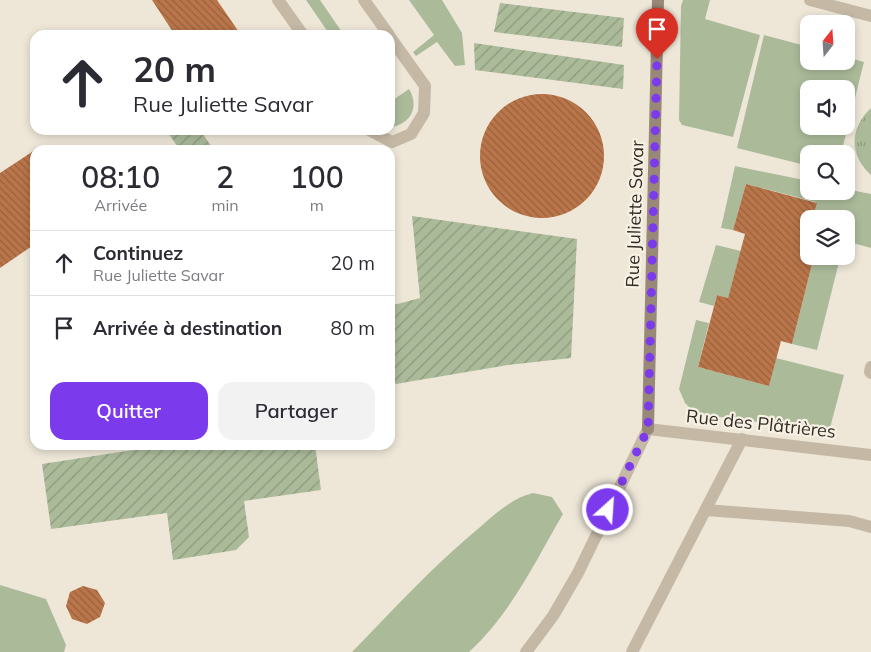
<!DOCTYPE html>
<html lang="fr">
<head>
<meta charset="utf-8">
<style>
	:root { --surface:#fff; --page:#f2f2f3; --text:#2b2b33; --muted:#7c7c81; --line:#e1e1e2; --accent:#7c3aed }
	body { margin:0; font-family:Mulish,sans-serif; background:var(--page); color:var(--text); height:100vh; display:flex; flex-direction:column; font-size:19px; white-space:nowrap }
	* { box-sizing:border-box; margin:0 }
	p { font-size:16px; color:var(--muted) }
	.icon { flex:none; width:28px; height:28px; fill:none; stroke:currentColor; stroke-width:2; stroke-linecap:round; stroke-linejoin:round }
	.map { position:relative; flex:1; overflow:hidden }
	.side { position:absolute; left:30px; top:145px; width:365px; height:305px; display:flex; flex-direction:column; background:var(--surface); border-radius:15px; box-shadow:0 2px 8px #0003 }
	.side>* { flex:none }
	.hud { position:absolute; left:30px; top:30px; width:365px; height:105px; border-radius:15px; box-shadow:0 2px 8px #0003; background:#fff; color:var(--text); overflow:hidden }
	.needle { width:32px; rotate:17deg }
	.buttons { position:absolute; left:800px; top:15px; display:grid; gap:10px }
	.buttons a { display:grid; place-items:center; width:55px; height:55px; border-radius:10px; background:var(--surface); box-shadow:0 2px 8px #0003; font-size:25px }
	.pin { position:absolute; display:grid; place-items:center; width:42px; height:42px; color:#fff; margin:-51px -21px; border-radius:50% 50% 50% 0; rotate:-45deg; box-shadow:0 0 5px #0007 }
	.pin .icon { rotate:45deg }
	.me { position:absolute; width:55px; margin:-28px; rotate:26deg; stroke-linejoin:round; filter:drop-shadow(0 0 4px #0008) }
	.turn { display:flex; align-items:center; gap:18px; height:105px; padding:0 20px; font-size:22px }
	.turn .icon { width:65px; height:65px; stroke-width:2.5 }
	.turn b { display:block; font-size:35px; line-height:42px }
	.eta { display:flex; justify-content:space-evenly; align-items:center; height:85px; text-align:center }
	.eta b { font-size:30px; font-weight:600; line-height:35px }
	.cta { display:flex; gap:10px; margin-top:auto; padding:10px 20px }
	.cta a { flex:1; height:58px; border-radius:15px; background:var(--accent); color:#fff; font-size:20px; font-weight:600; line-height:58px; text-align:center }
	.cta a+a { background:var(--page); color:var(--text) }
	ul { padding:0; list-style:none }
	li { display:flex; align-items:center; gap:15px; height:65px; padding:0 20px; border-top:1px solid var(--line) }
	li div { flex:1 }
	li b { display:block; font-size:19px }
	li em { font-style:normal }
	.map>svg:first-child { display:block }
	.grass { fill:#abbb9a; fill-rule:evenodd }
	.park { fill:url(#park-tufts) }
	.garden { fill:url(#garden-furrows) }
	.building { fill:url(#building-back-hatch) }
	.lines { fill:none; stroke-linecap:round; stroke-linejoin:round }
	.lane { stroke:#c5b9a6; stroke-width:12 }
	.street { stroke:#c5b9a6; stroke-width:12 }
	.secondary { stroke:#988878; stroke-width:12 }
	.route { stroke:#7c3aed; stroke-width:9; stroke-dasharray:0 16.2 }
	.labels { text-anchor:middle; stroke-width:4.5; stroke-linejoin:round; paint-order:stroke }
	.street-label { font-size:18px; fill:#322b26; stroke:#f7f1e4 }
</style>
</head>
<body>
<div class="map">
<svg width="871" height="652" viewBox="0 0 871 652">
	<defs>
		<pattern id="park-tufts" width="24" height="20" patternUnits="userSpaceOnUse" patternTransform="scale(1.25)"><rect width="24" height="20" fill="#abbb9a"/><path d="M3 7l-1-3M5 7V3M7 7l1-3M15 17l-1-3M17 17v-4M19 17l1-3" fill="none" stroke="#8c987d"/></pattern>
		<pattern id="garden-furrows" width="10" height="10" patternUnits="userSpaceOnUse" patternTransform="scale(1.25)"><rect width="10" height="10" fill="#abbb9a"/><path d="M-1 1l2-2M0 10L10 0M9 11l2-2" fill="none" stroke="#8c987d"/></pattern>
		<pattern id="building-back-hatch" width="6" height="6" patternUnits="userSpaceOnUse" patternTransform="scale(1.25)"><rect width="6" height="6" fill="#ba764a"/><path d="M-1 5l2 2M0 0l6 6M5-1l2 2" fill="none" stroke="#98613d"/></pattern>
	</defs>
	<rect width="100%" height="100%" fill="#eee7d8"/>
	<path class="grass" d="M306 0H320L344 35H330Z
		M409 0H442L462 33 465 65 455 66 437 42 416 56 413 52 434 35Z
		M683 0H710L705 19 760 35 733 137 682 125 679 120 681 6Z
		M764 35 809 47V61H846V57L864 62 841 154H809V166L737 148ZM809 89H846V126H809Z
		M409 89C420 107 410 125 390 127V102Z
		M735 166 809 181V191H846V189L871 194V248L846 241V219H812L816 202 746 184 733 230 721 228Z
		M716 245 741 251 728 298 717 295 714 306 699 302Z
		M814 256H836L839 262 817 350 792 344Z
		M696 320 709 323 698 367 769 386 776 358 844 375 830 428 826 431 705 415 693 411 685 403 679 389Z
		M533 493 552 497 563 514C535 562 510 615 469 652H352C393 610 433 566 479 528 495 514 512 498 533 493Z
		M0 585 46 599 66 645 64 652H0Z"/>
	<path class="park" d="M871 108V175C849 155 849 129 871 108Z"/>
	<path class="garden" d="M500 3 624 18 622 47 494 32Z
		M474 43 624 65 623 89 475 70Z
		M166 130H200L214 150H180Z
		M412 216 577 239 571 358 508 365 390 385V306L420 298Z
		M166 445H315L321 490 244 501 249 537 236 550 173 560 167 513 51 529 42 464Z"/>
	<path class="building" d="M152 0H217L241 35H175Z
		M480 156a62 62 0 1 1 124 0a62 62 0 1 1-124 0Z
		M35 150V244L0 268V173Z
		M746 184 817 203 812 219H809V232L802 256H814L792 344 781 341 769 386 698 367 717 295 728 298 745 234 733 230Z
		M83 586 97 590 105 603 100 617 87 624 72 619 66 606 70 592Z"/>
	<g class="lines">
		<path class="lane" d="M364 0 389 35
			M390 37 425 86
			M871 367 870 372 871 373
			M706 510 849 521 871 527
			M632 652 742 439"/>
		<path class="street" d="M278 0 303 35
			M810 0 871 16
			M369 130 392 142 411 134 424 113 425 86
			M526 652 553 616 578 573 648 429 871 455"/>
		<path class="secondary" d="M648 429 658 0"/>
	</g>
	<g class="lines">
		<path class="route" d="M608 510 648 429 657 59"/>
	</g>
	<g class="labels">
		<g class="street-label">
			<text transform="translate(635 214) rotate(-88)" y="6">Rue Juliette Savar</text>
			<text transform="translate(761 424) rotate(6)" y="6">Rue des Plâtrières</text>
		</g>
	</g>
</svg>
<div class="buttons">
<a><svg class="needle" viewBox="-14 -14 28 28"><path d="M0-13l5 13h-10z" fill="#e53935"/><path d="M0 13l5-13h-10z" fill="#7c7c81"/></svg></a>
<a><svg class="icon" aria-label="sound" viewBox="0 0 24 24"><path d="M4 9h4l5-4v14l-5-4H4zM17 9q2 3 0 6"/></svg></a>
<a><svg class="icon" aria-label="search" viewBox="0 0 24 24"><circle cx="10" cy="10" r="6"/><path d="M15 15l6 6"/></svg></a>
<a><svg class="icon" aria-label="layers" viewBox="0 0 24 24"><path d="M12 4l9 5-9 5-9-5zM3 14l9 5 9-5"/></svg></a>
</div>
<div class="pin" style="left:657px;top:59px;background:#d93025"><svg class="icon" aria-label="arrive" viewBox="0 0 24 24"><path d="M6 21V4h12l-3 4 3 4H6"/></svg></div>
<svg class="me" style="left:608px;top:510px" viewBox="-20 -20 40 40"><circle r="17" fill="#7c3aed" stroke="#fff" stroke-width="3"/><path d="M0-11L8 9 0 5-8 9z" fill="#fff"/></svg>
<div class="hud">
<div class="turn"><svg class="icon" aria-label="ahead" viewBox="0 0 24 24"><path d="M12 20V5M6 11l6-6 6 6"/></svg><div><b>20 m</b>Rue Juliette Savar</div></div>
</div>
<section class="side">
<div class="eta">
<div><b>08:10</b><p>Arrivée</p></div>
<div><b>2</b><p>min</p></div>
<div><b>100</b><p>m</p></div>
</div>
<ul>
<li><svg class="icon" aria-label="ahead" viewBox="0 0 24 24"><path d="M12 20V5M6 11l6-6 6 6"/></svg><div><b>Continuez</b><p>Rue Juliette Savar</p></div><em>20 m</em></li>
<li><svg class="icon" aria-label="arrive" viewBox="0 0 24 24"><path d="M6 21V4h12l-3 4 3 4H6"/></svg><div><b>Arrivée à destination</b></div><em>80 m</em></li>
</ul>
<div class="cta"><a>Quitter</a><a>Partager</a></div>
</section>
</div>
</body>
</html>
